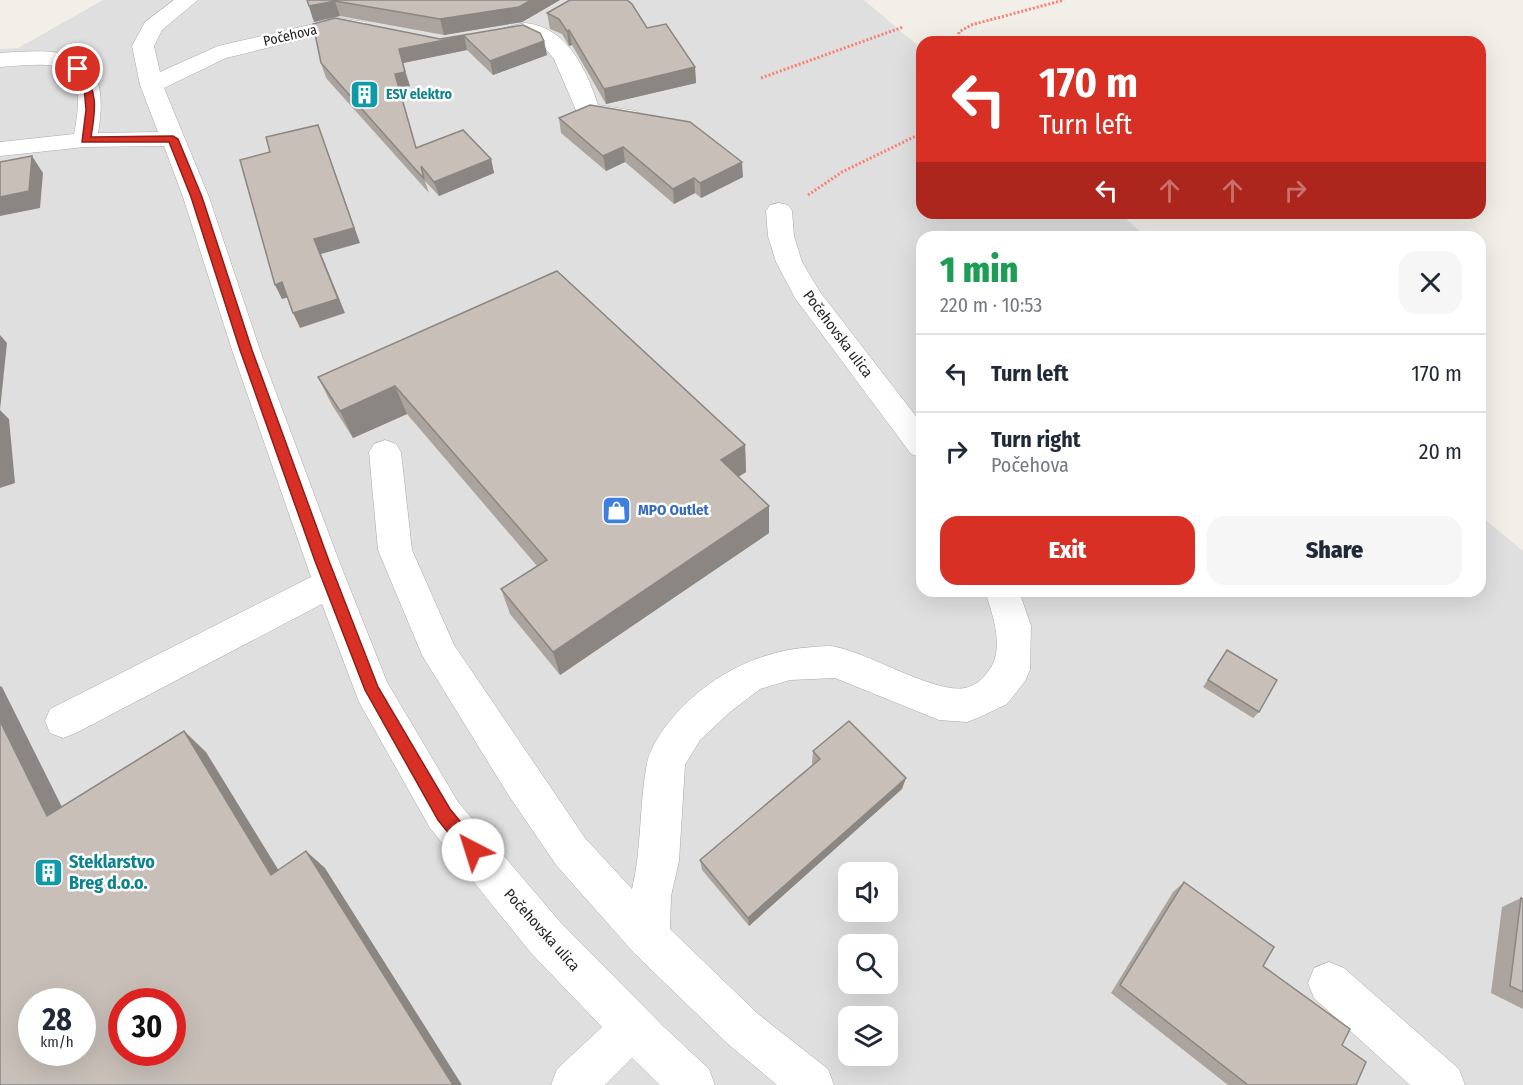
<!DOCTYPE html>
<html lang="en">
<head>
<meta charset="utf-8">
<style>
	:root { --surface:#fff; --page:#f6f6f7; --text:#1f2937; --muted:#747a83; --line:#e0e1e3; --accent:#d93025 }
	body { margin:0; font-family:"Fira Sans Condensed",sans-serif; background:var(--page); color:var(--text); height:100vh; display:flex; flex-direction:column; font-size:22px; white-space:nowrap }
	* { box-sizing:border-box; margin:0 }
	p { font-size:20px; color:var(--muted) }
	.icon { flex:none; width:33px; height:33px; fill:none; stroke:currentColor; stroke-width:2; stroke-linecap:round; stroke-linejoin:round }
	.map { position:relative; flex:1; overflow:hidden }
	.panel { position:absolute; left:916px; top:231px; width:570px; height:366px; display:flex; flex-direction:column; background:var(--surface); border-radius:18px; box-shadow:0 6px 24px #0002 }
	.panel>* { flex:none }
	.top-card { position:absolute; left:916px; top:36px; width:570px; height:183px; border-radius:18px; box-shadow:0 6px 24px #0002; background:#d93025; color:#fff; overflow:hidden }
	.buttons { position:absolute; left:838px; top:862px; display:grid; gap:12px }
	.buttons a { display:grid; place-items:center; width:60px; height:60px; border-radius:12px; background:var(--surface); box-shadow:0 6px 24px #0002; font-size:30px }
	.speed { position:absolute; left:18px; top:988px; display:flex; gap:12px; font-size:30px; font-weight:700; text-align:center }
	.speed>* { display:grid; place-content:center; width:78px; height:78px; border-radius:50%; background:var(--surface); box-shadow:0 6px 24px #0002; line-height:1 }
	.speed small { font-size:15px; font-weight:400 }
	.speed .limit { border:9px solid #d22; background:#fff; color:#111 }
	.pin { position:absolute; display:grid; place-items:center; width:51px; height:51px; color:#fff; margin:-26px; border:3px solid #fff; border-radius:50%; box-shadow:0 2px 6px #0007 }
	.me { position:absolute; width:66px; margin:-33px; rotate:320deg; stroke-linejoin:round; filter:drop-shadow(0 0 4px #0008) }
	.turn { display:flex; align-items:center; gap:21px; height:126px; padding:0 24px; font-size:27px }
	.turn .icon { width:78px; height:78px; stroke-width:2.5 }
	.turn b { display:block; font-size:42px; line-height:51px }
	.lanes { display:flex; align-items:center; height:57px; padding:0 24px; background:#0003; justify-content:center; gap:30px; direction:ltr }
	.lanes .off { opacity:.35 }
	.round { display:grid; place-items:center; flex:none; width:63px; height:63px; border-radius:18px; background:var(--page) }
	.head { display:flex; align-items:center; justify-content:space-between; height:102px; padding:0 24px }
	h1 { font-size:36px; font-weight:800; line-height:45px; color:#1e9e55 }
	.button { display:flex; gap:12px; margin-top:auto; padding:12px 24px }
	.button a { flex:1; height:69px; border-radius:18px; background:var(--accent); color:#fff; font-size:24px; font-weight:800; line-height:69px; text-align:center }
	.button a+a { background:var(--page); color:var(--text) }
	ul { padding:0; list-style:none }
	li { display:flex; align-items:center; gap:18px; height:78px; padding:0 24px; border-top:2px solid var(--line) }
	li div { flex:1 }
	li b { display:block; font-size:22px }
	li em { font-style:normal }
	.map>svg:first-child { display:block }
	.residential { fill:#e0dfdf; fill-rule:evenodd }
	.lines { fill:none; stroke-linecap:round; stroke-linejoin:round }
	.minor-casing { stroke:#a9a9a9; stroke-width:1 }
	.path { stroke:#fa8072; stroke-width:3; stroke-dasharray:2 2; stroke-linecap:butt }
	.minor { fill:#fff; fill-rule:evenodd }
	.wall { fill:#aba49e }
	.shaded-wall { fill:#8b8681 }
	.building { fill:#c7bfb8; stroke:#8b8681; stroke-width:1.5; fill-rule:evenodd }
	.route { fill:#d93025; stroke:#8d1f18; stroke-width:1.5 }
	.labels { text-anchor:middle; stroke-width:5; stroke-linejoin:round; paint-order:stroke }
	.far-street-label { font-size:14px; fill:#222; stroke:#fff }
	.far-culture-label { font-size:14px; font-weight:bold; fill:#0d838f; stroke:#fff; text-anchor:start }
	.street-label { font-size:15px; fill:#222; stroke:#fff }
	.shop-label { font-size:15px; font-weight:bold; fill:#366cbe; stroke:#fff; text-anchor:start }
	.near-culture-label { font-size:18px; font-weight:bold; fill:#0d838f; stroke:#fff; text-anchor:start }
</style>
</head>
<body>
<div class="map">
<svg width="1523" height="1085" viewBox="0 0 1523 1085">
	<rect width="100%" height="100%" fill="#f2efe9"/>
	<path class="residential" d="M103 0H864L922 49V213H1119L1147 237H922V591H1480L1481 516 1523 551V1085H0V49L18 48ZM849 873H888V912H849ZM849 945H888V984H849ZM32 1002H82V1053H32ZM122 1002H172V1053H122ZM849 1017H888V1056H849Z"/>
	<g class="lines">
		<defs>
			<path id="minor" d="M174 0H198L162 30 154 46 160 72 218 46 340 18 365 22 368 27 365 32 357 33 340 30 226 58 164 88 209 197 260 350 339 561 387 682 458 802 561 923 664 1027 709 1069 715 1085H660L632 1058 605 1085H551L557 1069 602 1027 531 953 430 828 359 702 322 604 76 733 63 738 50 733 45 721 50 709 311 577 232 350 183 197 164 146 85 147 0 156V142L74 134C89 59 62 62 0 67V53C66 48 113 48 98 133L158 132 140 85 132 46 145 22Z
				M525 23C566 26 587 70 598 105L636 111 640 116 636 121 628 123 578 115 554 59 542 44 528 36 497 44 489 42 486 37 489 32Z
				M779 203 788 205 792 211 794 236 802 262 820 292 922 424V458L911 454 795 298 776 262 768 236 766 211 770 205Z
				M385 440 396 444 401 452 412 550 454 645 585 838 632 889C642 847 639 805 647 763 650 748 664 727 674 716 710 675 760 650 813 647 820 647 829 645 836 647 868 653 936 694 965 688 974 686 982 680 987 673 1006 651 993 616 985 591H1019L1031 626 1030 670 1025 681 1007 704 980 717 967 722 939 720 835 678 790 680 760 689 730 712 700 740 685 765 679 861 671 896 670 929 758 1014 828 1069 834 1085H777L728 1044 634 953 557 866 509 796 422 655 378 550 369 452 374 444Z
				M1329 962 1344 968 1459 1069 1465 1085H1410L1314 998 1308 983 1314 968Z"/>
		</defs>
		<use href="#minor" class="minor-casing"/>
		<path class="path" d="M958 42 959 32 971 25 1064 0
			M761 78 903 27
			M808 195 842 172 922 133"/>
		<use href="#minor" class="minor"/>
	</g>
	<path class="wall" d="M307 0H560L522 22 444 35 340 16 314 22Z
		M547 13 647 28 695 67 696 83 606 104 572 45 569 46 562 34 550 29Z
		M523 25 544 41 547 55 493 75 467 50 403 63 410 86 399 88 416 148 491 159 494 173 439 196 425 181 429 193 326 78 321 63 440 39Z
		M559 118 743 177 701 198 695 193 674 204 625 162 606 171 561 133Z
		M557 271 745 445 746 472 738 477 769 533 560 675 510 614 501 589 537 566 407 414 353 438 332 405 318 377Z
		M1227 650 1259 712 1253 718 1203 687Z
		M813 751 902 789 749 926 702 870 700 860 813 765 812 763Z
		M1184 882 1263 966 1342 1045 1356 1085H1228L1111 993 1173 892Z
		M1521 898 1523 899V1009L1491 993 1502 907Z"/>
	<path class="shaded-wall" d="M531 0H560L522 22 444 35 440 19Z
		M335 1 340 16 314 22 309 6Z
		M569 30 572 45 569 46 567 31Z
		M464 36 467 50 403 63 399 49Z
		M544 41 547 55 493 75 490 61Z
		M695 67 696 83 606 104 604 89Z
		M405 72 410 86 399 88 395 74Z
		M318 125 360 243 321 254 345 313 300 328 293 313 314 239Z
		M623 147 625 162 606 171 603 156Z
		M32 156 43 173 40 208 0 216V197Z
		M491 159 494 173 439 196 434 182Z
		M742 162 743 177 701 198 700 183Z
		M694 178 695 193 674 204 673 189Z
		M282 282 289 297 282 299 275 285Z
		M0 335 7 343 0 410 9 419 15 483 0 488Z
		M395 386 407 414 353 438 340 411Z
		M745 445 746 472 722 487 721 460Z
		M769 506V533L560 675 553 652Z
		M0 686 2 687 76 835 47 816 0 721Z
		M184 731 206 752 292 892 271 875Z
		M906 778 902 789 749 926 748 918Z
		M306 851 325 868 462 1085H453Z"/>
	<path class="building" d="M307 0H531L519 7 440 19 335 1 309 6Z
		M570 0H627L632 4 647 28 666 24 695 67 604 89 569 30 567 31 559 19 547 13Z
		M335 18 440 39 523 25 540 33 544 41 490 61 464 36 399 49 405 72 395 74 416 148 463 130 491 159 434 182 421 166 424 179 321 63 313 24Z
		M590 105 690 122 742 162 700 183 694 178 673 189 623 147 603 156 559 118Z
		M318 125 354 228 314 239 338 299 293 313 282 282 275 285 240 160 270 152 266 137Z
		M32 156 29 191 0 197V162Z
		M557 271 745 445 721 460 769 506 553 652 501 589 547 560 395 386 340 411 318 377Z
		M1227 650 1277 680 1259 712 1208 680Z
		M0 721 47 816 184 731 271 875 306 851 453 1085H0ZM32 1002H82V1053H32ZM122 1002H172V1053H122Z
		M849 721 906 778 748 918 700 860 820 759 813 751Z
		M1184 882 1274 947 1263 966 1350 1029 1342 1045 1366 1062 1356 1085H1248L1120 985Z
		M1521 898 1523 899V992L1510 986Z"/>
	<path class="route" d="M75 67H81C98 93 96 107 91 137L173 136 178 139 202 197 252 350 329 561 378 687 450 809 479 844 481 850 479 856 473 858 467 856 438 820 365 690 315 561 240 350 191 197 169 142H82L86 110 84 86 73 69Z"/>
	<defs>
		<symbol id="building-square" viewBox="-11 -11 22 22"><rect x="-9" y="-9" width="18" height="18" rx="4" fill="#0f9aa8" stroke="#fff"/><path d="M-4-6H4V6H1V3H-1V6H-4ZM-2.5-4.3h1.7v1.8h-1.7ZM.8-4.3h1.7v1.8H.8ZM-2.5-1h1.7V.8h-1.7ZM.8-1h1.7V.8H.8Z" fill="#fff"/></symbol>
		<symbol id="shop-square" viewBox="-11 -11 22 22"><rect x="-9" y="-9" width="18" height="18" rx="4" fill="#3f7fe0" stroke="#fff"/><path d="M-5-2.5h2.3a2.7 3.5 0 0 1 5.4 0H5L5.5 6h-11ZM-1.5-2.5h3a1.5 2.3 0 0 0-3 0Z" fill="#fff"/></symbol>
	</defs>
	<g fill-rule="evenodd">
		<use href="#building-square" x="348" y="78" width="33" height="33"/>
		<use href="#shop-square" x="600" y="494" width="33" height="33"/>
		<use href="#building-square" x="32" y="856" width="33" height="33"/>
	</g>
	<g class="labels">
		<g class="far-street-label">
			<text transform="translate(290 35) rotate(-13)" y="5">Počehova</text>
		</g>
		<g class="far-culture-label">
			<text x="386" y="99">ESV elektro</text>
		</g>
		<g class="street-label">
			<text transform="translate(838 334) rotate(53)" y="5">Počehovska ulica</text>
			<text transform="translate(542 930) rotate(48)" y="5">Počehovska ulica</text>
		</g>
		<g class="shop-label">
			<text x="638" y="515">MPO Outlet</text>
		</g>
		<g class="near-culture-label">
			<text x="69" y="868">Steklarstvo<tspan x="69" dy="21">Breg d.o.o.</tspan></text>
		</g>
	</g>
</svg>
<div class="buttons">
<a><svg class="icon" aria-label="sound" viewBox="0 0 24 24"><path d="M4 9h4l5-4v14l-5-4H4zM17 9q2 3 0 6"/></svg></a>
<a><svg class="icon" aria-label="search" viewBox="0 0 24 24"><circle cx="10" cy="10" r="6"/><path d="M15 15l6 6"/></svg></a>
<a><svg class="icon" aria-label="layers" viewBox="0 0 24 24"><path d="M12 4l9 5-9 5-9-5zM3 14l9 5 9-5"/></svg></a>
</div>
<div class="speed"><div>28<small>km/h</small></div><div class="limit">30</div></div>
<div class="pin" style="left:78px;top:69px;background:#d93025"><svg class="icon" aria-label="arrive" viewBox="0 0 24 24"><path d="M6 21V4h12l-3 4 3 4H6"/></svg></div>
<svg class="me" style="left:473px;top:850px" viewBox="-20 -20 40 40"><circle r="19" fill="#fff"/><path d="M0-13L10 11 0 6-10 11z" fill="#d93025"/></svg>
<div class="top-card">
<div class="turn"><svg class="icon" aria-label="left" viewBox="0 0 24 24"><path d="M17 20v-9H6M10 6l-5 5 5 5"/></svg><div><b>170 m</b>Turn left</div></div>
<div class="lanes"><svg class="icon" aria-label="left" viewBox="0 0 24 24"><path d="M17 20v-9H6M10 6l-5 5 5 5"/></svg><svg class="icon off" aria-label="ahead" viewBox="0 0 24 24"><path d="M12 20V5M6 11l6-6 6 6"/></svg><svg class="icon off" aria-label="ahead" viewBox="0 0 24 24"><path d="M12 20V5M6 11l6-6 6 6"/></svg><svg class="icon off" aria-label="right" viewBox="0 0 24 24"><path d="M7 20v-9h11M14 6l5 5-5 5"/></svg></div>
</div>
<section class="panel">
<div class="head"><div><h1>1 min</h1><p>220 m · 10:53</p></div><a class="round"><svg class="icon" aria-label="close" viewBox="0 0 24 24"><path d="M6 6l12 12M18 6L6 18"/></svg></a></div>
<ul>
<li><svg class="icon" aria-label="left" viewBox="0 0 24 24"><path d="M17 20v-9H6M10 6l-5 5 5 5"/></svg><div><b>Turn left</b></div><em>170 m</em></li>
<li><svg class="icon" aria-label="right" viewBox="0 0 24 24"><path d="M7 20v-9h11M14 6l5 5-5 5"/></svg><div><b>Turn right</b><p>Počehova</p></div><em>20 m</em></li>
</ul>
<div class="button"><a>Exit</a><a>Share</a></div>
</section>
</div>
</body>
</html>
